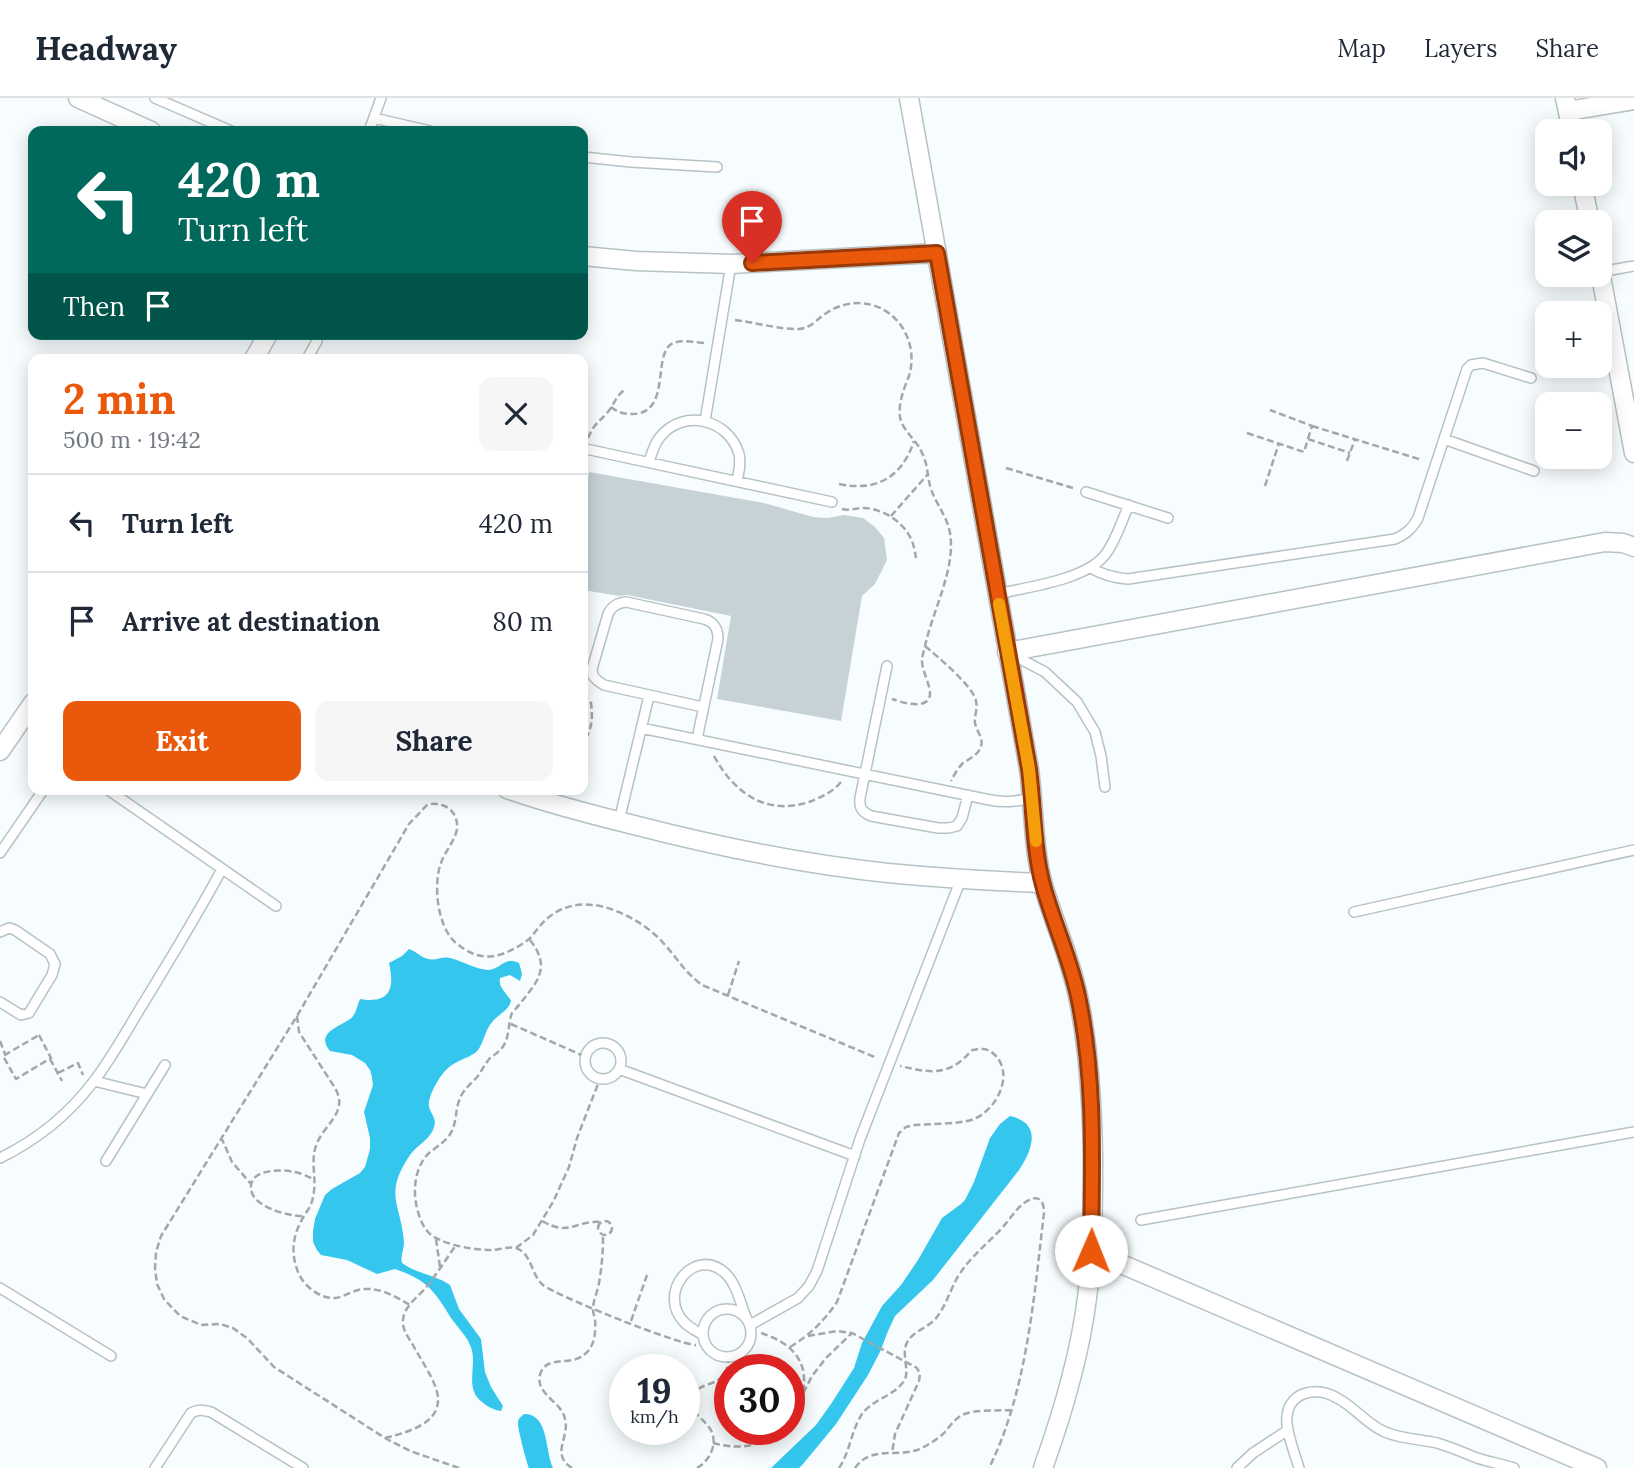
<!DOCTYPE html>
<html lang="en">
<head>
<meta charset="utf-8">
<style>
	:root { --surface:#fff; --page:#f6f6f7; --text:#1f2937; --muted:#747a83; --line:#e0e1e3; --accent:#ea580c }
	body { margin:0; font-family:Lora,serif; background:var(--page); color:var(--text); height:100vh; display:flex; flex-direction:column; font-size:26px; white-space:nowrap }
	* { box-sizing:border-box; margin:0 }
	p { font-size:23px; color:var(--muted) }
	.icon { flex:none; width:38px; height:38px; fill:none; stroke:currentColor; stroke-width:2; stroke-linecap:round; stroke-linejoin:round }
	.map { position:relative; flex:1; overflow:hidden }
	.sheet { position:absolute; left:28px; top:256px; width:560px; height:441px; display:flex; flex-direction:column; background:var(--surface); border-radius:14px; box-shadow:0 4px 18px #0003 }
	.sheet>* { flex:none }
	.top-card { position:absolute; left:28px; top:28px; width:560px; height:214px; border-radius:14px; box-shadow:0 4px 18px #0003; background:#00695c; color:#fff; overflow:hidden }
	.buttons { position:absolute; left:1535px; top:21px; display:grid; gap:14px }
	.buttons a { display:grid; place-items:center; width:77px; height:77px; border-radius:14px; background:var(--surface); box-shadow:0 4px 18px #0003; font-size:35px }
	.speed { position:absolute; left:609px; top:1256px; display:flex; gap:14px; font-size:35px; font-weight:700; text-align:center }
	.speed>* { display:grid; place-content:center; width:91px; height:91px; border-radius:50%; background:var(--surface); box-shadow:0 4px 18px #0003; line-height:1 }
	.speed small { font-size:18px; font-weight:400 }
	.speed .limit { border:10px solid #d22; background:#fff; color:#111 }
	.pin { position:absolute; display:grid; place-items:center; width:60px; height:60px; color:#fff; margin:-72px -30px; border-radius:50% 50% 50% 0; rotate:-45deg; box-shadow:0 0 7px #0007 }
	.pin .icon { rotate:45deg }
	.me { position:absolute; width:77px; margin:-38px; rotate:1deg; stroke-linejoin:round; filter:drop-shadow(0 0 5px #0008) }
	.turn { display:flex; align-items:center; gap:24px; height:147px; padding:0 35px; font-size:32px }
	.turn .icon { width:91px; height:91px; stroke-width:2.5 }
	.turn b { display:block; font-size:49px; line-height:60px }
	.then { display:flex; align-items:center; height:66px; padding:0 35px; background:#0003; gap:14px; font-size:26px }
	.round { display:grid; place-items:center; flex:none; width:74px; height:74px; border-radius:14px; background:var(--page) }
	.overview { display:flex; align-items:center; justify-content:space-between; height:119px; padding:0 35px }
	h1 { font-size:42px; font-weight:800; line-height:52px; color:var(--accent) }
	.action { display:flex; gap:14px; margin-top:auto; padding:14px 35px }
	.action a { flex:1; height:80px; border-radius:14px; background:var(--accent); color:#fff; font-size:28px; font-weight:800; line-height:80px; text-align:center }
	.action a+a { background:var(--page); color:var(--text) }
	ul { padding:0; list-style:none }
	li { display:flex; align-items:center; gap:21px; height:98px; padding:0 35px; border-top:2px solid var(--line) }
	li div { flex:1 }
	li b { display:block; font-size:26px }
	li em { font-style:normal }
	header { display:flex; align-items:center; gap:42px; box-sizing:border-box; height:98px; padding:0 35px; background:var(--surface); border-bottom:2px solid var(--line) }
	header strong { font-size:33px }
	nav { display:flex; gap:38px; margin-inline-start:auto; font-size:24px }
	.map>svg:first-child { display:block }
	.water { fill:#35c6ee }
	.building { fill:#c7d2d7 }
	.lines { fill:none; stroke-linecap:round; stroke-linejoin:round }
	.lane-casing { stroke:#b7c2c6; stroke-width:12 }
	.street-casing { stroke:#b7c2c6; stroke-width:21 }
	.path { stroke:#a2a7a8; stroke-width:2.5; stroke-dasharray:7 3.5; stroke-linecap:butt }
	.lane { stroke:#fff; stroke-width:9 }
	.street { stroke:#fff; stroke-width:18 }
	.route-casing { stroke:#983908; stroke-width:18 }
	.route { stroke:#ea580c; stroke-width:12 }
	.slow { stroke:#f59e0b; stroke-width:12 }
</style>
</head>
<body>
<header>
<strong>Headway</strong>
<nav><a>Map</a><a>Layers</a><a>Share</a></nav>
</header>
<div class="map">
<svg width="1634" height="1370" viewBox="0 0 1634 1370">
	<rect width="100%" height="100%" fill="#f7fcfe"/>
	<path class="water" d="M409 851C416 853 420 859 428 861 436 863 442 858 450 860 462 863 475 871 488 872 501 872 503 858 519 865L522 876 520 883 510 877 500 880C498 890 507 895 511 903 508 914 496 917 490 927 484 935 483 949 475 955 466 961 455 963 447 971 440 977 427 999 429 1009 431 1016 437 1021 434 1029 431 1041 417 1047 410 1057 383 1097 401 1105 404 1144 404 1152 400 1158 402 1165 417 1176 436 1177 450 1187L459 1211 481 1241 485 1274 491 1289 503 1308 501 1313C494 1312 488 1309 482 1304 463 1290 479 1265 470 1247 466 1237 457 1229 451 1220 434 1192 427 1182 395 1171L377 1176 347 1162 321 1157 317 1152 313 1144V1133L315 1121 325 1097 332 1091 360 1075 365 1069 370 1051V1040L364 1014 373 987 372 979 370 972 365 965 352 957 330 953C315 935 339 929 350 921 356 917 357 908 360 901 390 906 395 891 389 865L402 858Z
		M1010 1018C1042 1025 1033 1051 1019 1072L933 1182 895 1218 888 1233 880 1254 868 1277 836 1326 803 1366 799 1370H771L816 1327 831 1306 854 1270 862 1245 882 1208 901 1187 918 1162 942 1120 961 1106 965 1102 974 1084 990 1040 1000 1026Z
		M524 1316C549 1315 545 1354 553 1370H529C527 1366 517 1328 518 1325 518 1320 520 1320 524 1316Z"/>
	<path class="building" d="M589 374 764 405 813 419 828 420 844 417 863 420 875 429 884 440 887 462 875 486 862 498 841 623 717 601 731 518 627 497 619 498 583 492V407Z"/>
	<g class="lines">
		<defs>
			<path id="lane" d="M155 0 231 33
				M374 20 430 33
				M369 33 381 0
				M583 59 631 64 717 69
				M1600 174 1634 168
				M307 261 317 243
				M705 323 731 166
				M1444 341 1534 373
				M586 351 832 404
				M649 364C652 355 654 346 660 339 683 310 729 321 739 356 741 365 739 374 737 383
				M1086 394 1168 420
				M1091 470C1103 477 1114 480 1128 481L1395 441C1406 436 1412 431 1418 420L1467 271 1471 267 1483 265 1531 280
				M997 496C1028 489 1085 482 1105 457 1116 443 1121 424 1129 407
				M1011 556 1045 574 1077 604 1095 634 1101 658 1105 689
				M887 568 860 700C859 710 862 714 871 718L938 730H948L957 728 962 720 968 697
				M641 630 990 702C1006 705 1018 703 1033 700
				M697 641 718 541C718 530 714 524 704 521L626 504C617 505 612 508 608 516L592 571 593 578 598 583 604 587 703 609
				M107 691 276 808
				M619 723 649 598
				M0 755 44 691
				M1354 814 1634 752
				M0 834 9 830 15 832 50 856 55 866 52 877 29 915 21 917 0 904
				M585 963a18 18 0 1 1 36 0a18 18 0 1 1-36 0Z
				M619 971 855 1058
				M94 983 147 996
				M0 1060C37 1042 69 1016 94 983 114 957 129 928 146 901 172 858 198 816 222 771
				M106 1063 165 967
				M1141 1122 1634 1034
				M0 1190 111 1258
				M703 1235a24 24 0 1 1 48 0a24 24 0 1 1-48 0Z
				M750 1227 798 1200 809 1188 817 1173 860 1041 961 781
				M703 1237C697 1233 690 1230 685 1225 655 1196 695 1147 725 1175 737 1186 740 1205 746 1219
				M155 1370 191 1315C198 1311 203 1312 211 1314L303 1370
				M1237 1370 1253 1355 1288 1332
				M1299 1370C1295 1356 1285 1332 1287 1318 1290 1292 1318 1289 1337 1300 1355 1309 1366 1326 1385 1334 1401 1341 1420 1341 1437 1345 1451 1349 1464 1355 1477 1360 1489 1364 1502 1366 1514 1370"/>
			<path id="street" d="M78 0 151 33
				M909 0 1029 671C1034 709 1033 750 1043 787 1054 824 1070 860 1078 898 1089 950 1092 1004 1093 1057 1093 1105 1093 1153 1087 1200 1080 1256 1062 1317 1043 1370
				M1565 0 1572 33
				M1568 13 1634 2
				M1582 86 1590 124
				M583 158 636 163 731 166 937 155
				M1600 173 1634 355
				M254 261 268 236
				M1007 554 1605 444 1623 445 1634 449
				M0 653 33 605
				M507 691C547 705 589 716 630 726 715 748 801 766 888 775 939 780 991 783 1042 785
				M1091 1153 1597 1370"/>
		</defs>
		<use href="#lane" class="lane-casing"/>
		<use href="#street" class="street-casing"/>
		<path class="path" d="M735 222C753 224 782 232 799 231 811 230 816 222 825 216 844 202 871 201 890 216 908 230 916 255 909 278 904 290 898 306 900 319 903 334 917 342 922 355 928 366 927 379 931 391 936 406 947 418 950 435 956 470 933 512 925 548 924 553 922 558 922 563 922 576 936 595 927 603 919 610 901 604 892 601
			M611 309C617 314 623 316 631 316 671 317 653 261 670 247 679 240 697 245 707 245
			M1312 328 1422 362
			M1247 335 1304 354 1312 328 1270 312
			M588 340C593 327 599 324 607 315 615 306 615 298 626 291
			M1308 341 1350 355
			M1347 363 1355 341
			M1006 370 1073 390
			M839 386C877 394 902 379 914 343
			M1265 388 1279 345
			M842 411C850 413 856 410 864 410 884 411 904 424 912 443 914 448 915 454 916 460
			M891 418 928 376
			M925 548C937 558 974 589 976 603 978 611 974 618 975 625 977 635 985 641 980 651 976 658 969 661 963 665 958 670 954 677 951 683
			M583 596 591 605C593 621 592 632 583 645
			M714 658C734 695 766 718 809 704 820 700 833 694 841 684
			M530 842C552 870 537 884 519 907 518 908 513 914 512 915 508 924 510 940 502 950 499 954 494 957 490 960 485 966 482 972 478 978 472 985 465 990 461 998 454 1012 458 1025 449 1038 444 1044 439 1047 433 1052 421 1060 416 1075 415 1089 414 1103 419 1124 428 1134 439 1146 473 1152 489 1152 499 1153 510 1146 520 1152 532 1159 532 1178 543 1187 557 1198 679 1247 696 1247
			M728 897 739 863
			M297 918 299 934 335 990C350 1016 321 1027 315 1051 311 1066 317 1083 313 1099 312 1106 308 1112 304 1118 293 1136 290 1154 298 1174 303 1187 319 1201 335 1200 345 1199 354 1191 365 1191 382 1190 396 1199 410 1207
			M511 926 586 959
			M39 937 51 960 16 981 3 958Z
			M0 943 5 956
			M50 961 62 983
			M58 975 78 965 83 977
			M221 1039 232 1064 251 1086
			M302 1118C287 1118 248 1108 251 1087 253 1071 282 1071 294 1074 301 1075 308 1078 314 1082
			M542 1123C570 1139 575 1122 601 1124
			M598 1130a7 7 0 1 1 14 0a7 7 0 1 1-14 0Z
			M436 1141 440 1169
			M516 1150 533 1137 553 1104 569 1069 577 1040 600 981
			M631 1223 647 1177
			M761 1235C789 1244 809 1261 803 1293
			M808 1238 837 1233 852 1235 917 1270 920 1276 919 1283 895 1336 892 1355
			M790 1249C811 1236 823 1224 837 1204L899 1035 906 1029 915 1027C931 1026 961 1026 974 1021 996 1012 1014 978 996 958 993 955 988 951 983 951 979 950 975 952 972 952 949 979 931 975 900 968
			M789 1323 812 1278 826 1260 852 1235
			M385 1340C404 1335 439 1327 438 1301 438 1285 420 1261 413 1247 408 1239 402 1231 403 1222 404 1207 420 1198 428 1187 438 1174 447 1160 456 1147
			M713 1345C739 1352 761 1349 781 1332
			M459 1370 410 1353 385 1340 274 1269 248 1241 233 1230 220 1226 201 1227 180 1218 164 1201 157 1186 155 1170 156 1154 161 1138 297 918 409 726 427 707C443 702 459 713 457 731 455 743 445 753 441 765 433 786 437 829 456 845 478 863 495 862 519 848 523 845 528 843 531 839 537 832 542 824 549 819 565 806 585 804 604 809 627 815 651 830 666 848 679 863 686 875 702 887L877 960
			M572 1370C550 1356 570 1340 565 1321 562 1304 535 1296 540 1277 545 1256 572 1269 585 1256 595 1248 596 1233 595 1221 594 1218 593 1214 593 1211 593 1202 598 1193 599 1185 602 1168 603 1153 603 1136
			M697 1370C711 1362 720 1342 708 1328 702 1320 693 1316 692 1306 689 1278 730 1296 728 1259
			M839 1370C850 1354 851 1333 862 1316 873 1301 894 1298 904 1283 910 1274 902 1259 906 1247 911 1233 929 1230 937 1219 946 1207 950 1193 957 1180 969 1160 987 1146 1003 1129 1010 1121 1016 1111 1024 1105 1037 1096 1044 1100 1044 1115 1034 1198 1027 1294 989 1370
			M855 1370C871 1347 897 1360 920 1351 928 1347 936 1342 943 1336 949 1330 953 1322 962 1317 975 1311 995 1313 1010 1312"/>
		<use href="#lane" class="lane"/>
		<use href="#street" class="street"/>
	</g>
	<g class="lines">
		<defs>
			<path id="route" d="M752 165 937 155 1029 671C1034 709 1033 750 1043 787 1053 824 1070 860 1078 898 1096 982 1092 1068 1091 1153"/>
		</defs>
		<use href="#route" class="route-casing"/>
		<use href="#route" class="route"/>
		<path class="slow" d="M999 506 1029 671 1036 743"/>
	</g>
</svg>
<div class="buttons">
<a><svg class="icon" aria-label="sound" viewBox="0 0 24 24"><path d="M4 9h4l5-4v14l-5-4H4zM17 9q2 3 0 6"/></svg></a>
<a><svg class="icon" aria-label="layers" viewBox="0 0 24 24"><path d="M12 4l9 5-9 5-9-5zM3 14l9 5 9-5"/></svg></a>
<a>+</a>
<a>−</a>
</div>
<div class="speed"><div>19<small>km/h</small></div><div class="limit">30</div></div>
<div class="pin" style="left:752px;top:165px;background:#d93025"><svg class="icon" aria-label="arrive" viewBox="0 0 24 24"><path d="M6 21V4h12l-3 4 3 4H6"/></svg></div>
<svg class="me" style="left:1091px;top:1153px" viewBox="-20 -20 40 40"><circle r="19" fill="#fff"/><path d="M0-13L10 11 0 6-10 11z" fill="#ea580c"/></svg>
<div class="top-card">
<div class="turn"><svg class="icon" aria-label="left" viewBox="0 0 24 24"><path d="M17 20v-9H6M10 6l-5 5 5 5"/></svg><div><b>420 m</b>Turn left</div></div>
<div class="then">Then<svg class="icon" aria-label="arrive" viewBox="0 0 24 24"><path d="M6 21V4h12l-3 4 3 4H6"/></svg></div>
</div>
<section class="sheet">
<div class="overview"><div><h1>2 min</h1><p>500 m · 19:42</p></div><a class="round"><svg class="icon" aria-label="close" viewBox="0 0 24 24"><path d="M6 6l12 12M18 6L6 18"/></svg></a></div>
<ul>
<li><svg class="icon" aria-label="left" viewBox="0 0 24 24"><path d="M17 20v-9H6M10 6l-5 5 5 5"/></svg><div><b>Turn left</b></div><em>420 m</em></li>
<li><svg class="icon" aria-label="arrive" viewBox="0 0 24 24"><path d="M6 21V4h12l-3 4 3 4H6"/></svg><div><b>Arrive at destination</b></div><em>80 m</em></li>
</ul>
<div class="action"><a>Exit</a><a>Share</a></div>
</section>
</div>
</body>
</html>
